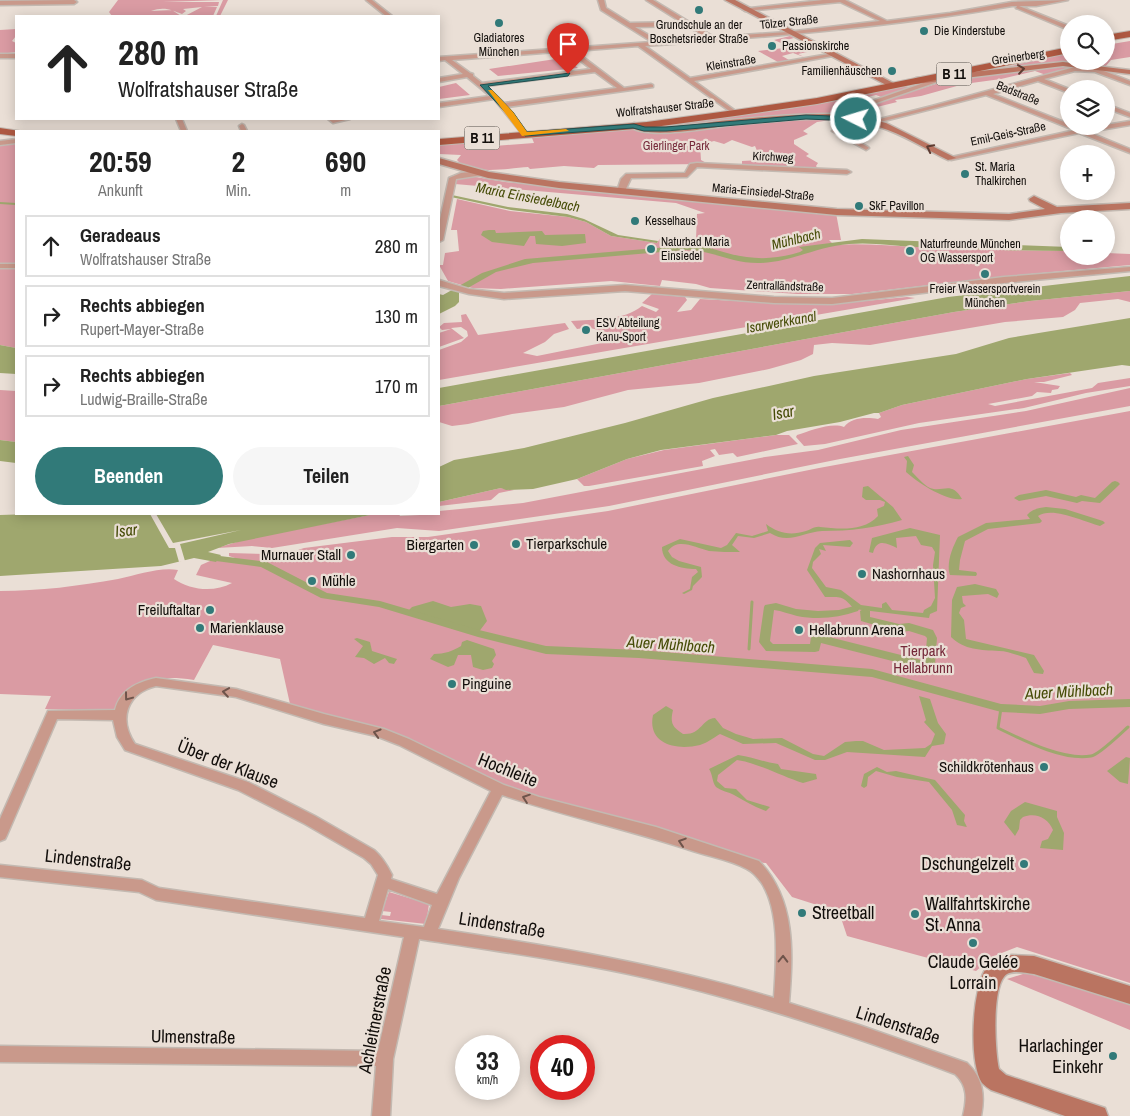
<!DOCTYPE html>
<html lang="de">
<head>
<meta charset="utf-8">
<style>
	:root { --surface:#fff; --page:#f6f6f6; --text:#222; --muted:#767676; --line:#e0e0e0; --accent:#317a79 }
	body { margin:0; font-family:"Archivo Narrow",sans-serif; background:var(--page); color:var(--text); height:100vh; display:flex; flex-direction:column; font-size:19px; white-space:nowrap }
	* { box-sizing:border-box; margin:0 }
	p { font-size:16px; color:var(--muted) }
	.icon { flex:none; width:28px; height:28px; fill:none; stroke:currentColor; stroke-width:2; stroke-linecap:round; stroke-linejoin:round }
	.map { position:relative; flex:1; overflow:hidden }
	.details { position:absolute; left:15px; top:130px; width:425px; height:385px; display:flex; flex-direction:column; background:var(--surface); border-radius:0px; box-shadow:0 2px 12px #0003 }
	.details>* { flex:none }
	.guide { position:absolute; left:15px; top:15px; width:425px; height:105px; border-radius:0px; box-shadow:0 2px 12px #0003; background:#fff; color:var(--text); overflow:hidden }
	.fabs { position:absolute; left:1060px; top:15px; display:grid; gap:10px }
	.fabs a { display:grid; place-items:center; width:55px; height:55px; border-radius:50%; background:var(--surface); box-shadow:0 2px 12px #0003; font-size:25px }
	.speed { position:absolute; left:455px; top:1035px; display:flex; gap:10px; font-size:25px; font-weight:700; text-align:center }
	.speed>* { display:grid; place-content:center; width:65px; height:65px; border-radius:50%; background:var(--surface); box-shadow:0 2px 12px #0003; line-height:1 }
	.speed small { font-size:12px; font-weight:400 }
	.speed .limit { border:8px solid #d22; background:#fff; color:#111 }
	.pin { position:absolute; display:grid; place-items:center; width:42px; height:42px; color:#fff; margin:-51px -21px; border-radius:50% 50% 50% 0; rotate:-45deg; box-shadow:0 0 5px #0007 }
	.pin .icon { rotate:45deg }
	.me { position:absolute; width:55px; margin:-28px; rotate:275deg; stroke-linejoin:round; filter:drop-shadow(0 0 4px #0008) }
	.turn { display:flex; align-items:center; gap:18px; height:105px; padding:0 20px; font-size:22px }
	.turn .icon { width:65px; height:65px; stroke-width:2.5 }
	.turn b { display:block; font-size:35px; line-height:42px }
	.eta { display:flex; justify-content:space-evenly; align-items:center; height:85px; text-align:center }
	.eta b { font-size:30px; font-weight:800; line-height:35px }
	.button { display:flex; gap:10px; margin-top:auto; padding:10px 20px }
	.button a { flex:1; height:58px; border-radius:30px; background:var(--accent); color:#fff; font-size:20px; font-weight:800; line-height:58px; text-align:center }
	.button a+a { background:var(--page); color:var(--text) }
	ul { padding:0; list-style:none }
	li { display:flex; align-items:center; gap:15px; height:62px; margin:0 10px 8px; padding:0 10px; border:2px solid var(--line); border-radius:0px }
	li div { flex:1 }
	li b { display:block; font-size:19px }
	li em { font-style:normal }
	.map>svg:first-child { display:block }
	.green { fill:#da9ba3 }
	.water { fill:#9fa76e }
	.pier { fill:#eadfd6 }
	.lines { fill:none; stroke-linecap:round; stroke-linejoin:round }
	.stream-far1 { stroke:#9fa76e; stroke-width:2 }
	.stream { stroke:#9fa76e; stroke-width:3 }
	.canal { fill:#9fa76e; fill-rule:evenodd }
	.street-casing { stroke:#c3b9b1; stroke-width:3 }
	.secondary-casing { stroke:#c3b9b1; stroke-width:3 }
	.primary-casing { stroke:#c3b9b1; stroke-width:2 }
	.street { fill:#c9998b; fill-rule:evenodd }
	.secondary { fill:#ba7461; fill-rule:evenodd }
	.primary { fill:#ae5841; fill-rule:evenodd }
	.oneway { stroke:#5e3c32 }
	.oneway2 { stroke:#6e544b }
	.route { fill:#317a79; stroke:#204f4f }
	.slow { fill:#f59e0b }
	.poi-dot { fill:#317a79; stroke:#eadfd6; stroke-width:2 }
	.labels { text-anchor:middle; stroke-width:4.5; stroke-linejoin:round; paint-order:stroke }
	.far-street-label { font-size:12px; fill:#120e0b; stroke:#eadfd6 }
	.far-poi-label { font-size:12px; fill:#120e0b; stroke:#eadfd6; text-anchor:start }
	.far-park-label { font-size:12px; fill:#752839; stroke:#eadfd6 }
	.shield { fill:#eadfd6; stroke:#534d48; stroke-width:1 }
	.shield-label { font-size:14px; font-weight:bold; fill:#120e0b }
	.far-water-label { font-size:14px; font-style:italic; fill:#464c07; stroke:#eadfd6 }
	.poi-label { font-size:15px; fill:#120e0b; stroke:#eadfd6; text-anchor:start }
	.park-label { font-size:15px; fill:#752839; stroke:#eadfd6 }
	.water-label { font-size:16px; font-style:italic; fill:#464c07; stroke:#eadfd6 }
	.near-street-label { font-size:18px; fill:#120e0b; stroke:#eadfd6 }
	.near-poi-label { font-size:18px; fill:#120e0b; stroke:#eadfd6; text-anchor:end }
</style>
</head>
<body>
<div class="map">
<svg width="1130" height="1116" viewBox="0 0 1130 1116">
	<rect width="100%" height="100%" fill="#eadfd6"/>
	<path class="green" d="M118 0H228L220 16H216L223 0 163 2H219L218 6 204 7H217L213 16H185L202 7 183 9 186 11 182 14C172 10 164 6 151 11L172 10 181 16H112L109 12Z
		M16 29V36L12 41 16 43V52L0 54V30Z
		M790 36 794 38 786 40 807 52 798 54 804 57 793 53 782 56 789 60 778 62 758 51 784 48 781 43 774 40Z
		M1130 41V57L1111 60 1105 67 1062 63 975 74 1069 53V61H1106V45Z
		M562 58H565L578 68 498 76 489 69Z
		M1062 66H1081L1046 75 1035 71 1001 79 964 84 921 96 895 100 897 102 861 111 863 115 859 116 855 112 859 108 942 82Z
		M456 83 470 95 439 99V87Z
		M905 86 911 88 884 98 876 95 855 100 864 104 833 115 661 126 794 108Z
		M826 118 831 120 817 122 803 131 808 134 794 140V144L809 154 806 156 818 163 816 166 818 169 742 165V161L761 160 755 146 752 147 732 140 724 144 714 141 700 145 701 160 708 164 598 165 594 168 564 166 530 169 528 167C510 168 470 176 457 160L461 155 439 154V145L474 142 482 147 534 143 532 138 610 130H645Z
		M16 143V348L0 345V144Z
		M470 176 505 182 836 213 841 240H829L834 245C862 243 890 246 919 247 969 249 1019 251 1069 251V256H1106V253L1130 254V265L1008 276 852 294H797L710 288 696 284 662 280 660 286 611 281 501 289 472 288 448 281 439 265H443L445 253 459 251 457 230H451L457 199 510 211 568 217 586 222 611 236 657 243 661 237 696 239 697 214 705 213 676 203 455 184 456 179Z
		M1130 291V302L1118 299 1080 303 1075 310 1063 317 1005 322 870 345 832 343 814 345 813 354 801 360 769 369 699 383 628 390 564 407 512 414 468 424 452 426 439 422V406L954 312 1030 301Z
		M652 294 685 297 687 300 677 312 691 310 700 299 789 304 844 303 907 297 915 298 439 380V350L461 342 468 336 467 331 461 327 451 328 464 338 439 347V333L451 329 442 330 439 327 444 323 462 322 461 315 466 314 478 335 565 323 569 329 554 334 545 342 523 353 537 356 607 342C601 327 591 327 577 329L571 321C593 319 624 321 642 306L656 312 659 309 642 303Z
		M1070 373 1072 375 1044 382H1034L1060 386 1058 389 1052 390 1051 393 1037 392 1032 396 988 404 995 406 1092 388 1098 383 1130 378V386L1086 393 1024 408 919 423 825 444 804 446 796 437 797 435C810 431 831 422 844 427 851 417 867 417 878 419L881 417 879 413 902 405 1027 379Z
		M1130 388V406L840 459 609 506 439 531 397 528 272 548 252 546 217 548 250 538 375 514H399L400 516 439 514V511L523 503 765 457 818 450 901 430 1026 411Z
		M0 390 16 391V442L0 440Z
		M1130 411V983L1017 947 994 956 976 971 847 936 839 912 792 897 766 863 755 862 503 788 422 746 290 704 280 659 213 645 194 680C166 676 155 678 129 688L117 711 45 709 51 696 0 694V591C40 591 79 586 118 579 138 575 159 567 178 570L174 579C190 590 214 593 232 583L196 575 201 565 219 557 235 558 229 556V553L268 554 283 559 292 552 304 548 392 537H428L608 511 819 468Z
		M776 435H789L798 444 737 457 733 453 719 455 715 449 710 450 715 456 702 461 703 466 589 486H584L577 479 627 459 664 450Z
		M501 488 514 490 499 493 491 500 439 506V502Z
		M389 892 429 904 426 924 381 919V915L390 916 391 912 382 911Z
		M1026 973 1130 1002V1030L1007 979Z"/>
	<path class="water" d="M452 195 508 207 567 214 584 219 618 235 658 241 657 243 611 236 586 222 568 217 511 210 451 197Z
		M489 230H495L496 233 542 231 545 235 585 234 586 243 562 246 536 244 535 236H530L524 246 492 242 481 235 483 231Z
		M862 239 1069 247V251C1018 251 968 249 917 247 895 246 872 242 849 244 818 246 790 263 758 263 730 263 712 250 685 250L533 263 496 272 459 293V302L455 306 439 314V294L443 295 482 273 525 259 693 245C705 245 715 250 727 253 752 260 775 260 800 252L803 250 799 247Z
		M1130 276V291L1030 301 954 312 439 406V388L948 297Z
		M1130 318V366L1122 365 1027 379 902 405 879 413H874L840 422 787 431 776 435 661 450 627 459 577 479 533 489 506 490 501 488 439 502V467L454 460 524 448 625 423 713 398 769 386 814 376 956 354 1009 338Z
		M0 345 16 348V374L0 373Z
		M0 440 16 442V463L0 461Z
		M908 456 914 465 912 472C917 477 924 485 930 488 943 493 951 480 962 499 947 502 917 482 906 472L907 461 904 457Z
		M868 486 893 507 902 520C875 528 850 531 822 531 803 532 789 545 770 533L754 538 738 536 732 545 740 552C730 552 719 552 709 551 696 548 678 537 668 551L672 557 679 561 701 567 702 577 693 586 692 590 684 594 682 593 690 589 692 577 698 572 696 569C681 569 662 565 662 547L680 539 721 548 727 545 736 533 752 536 768 531 766 524C778 533 790 536 806 531 810 530 815 526 820 527 839 529 863 532 878 516L877 509 884 506 885 502 880 500H866L862 497 863 487Z
		M33 514H375L229 544 208 552 221 555 216 562 194 558 161 566 0 576V515Z
		M910 528 940 535 937 611 930 614 929 618 854 609C843 596 842 597 825 597L807 570 815 548 820 543 850 540 853 543 850 547 823 545 826 551 819 549 821 554 813 562 812 568 826 587 841 590 861 605 882 608V604L886 602 892 610 923 613 924 610 931 606 935 598 933 565 935 552 932 547 921 545 916 536 896 538 897 548C888 544 877 537 873 553L869 552 872 538Z
		M975 584 996 589 999 594 997 598 988 594 962 596 963 603 966 606 961 608 959 613 964 620 966 639 1034 655 1044 671 1043 674 1034 673 1026 658C1017 655 1007 651 999 651 981 650 964 650 951 637L952 600 957 587Z
		M433 601 451 607 470 604 481 606 487 621 478 633 408 611 412 607Z
		M357 638 370 642 372 651 397 659 394 664 389 663 385 658 374 664 364 658 355 657 363 646 354 639Z
		M467 640 494 649 496 655 492 661 494 664 492 668 483 670 473 667 471 655H458L454 665 448 667 430 659 434 654C444 654 453 651 461 646L462 642Z
		M919 696 930 699 938 723 946 734 944 744 932 746 925 757 847 752 825 760H815L776 743 743 744 720 734C713 738 707 743 700 745 676 751 647 744 653 715L666 706 673 710C670 723 672 727 683 734 702 735 701 719 715 718L723 728 736 734 753 739 782 738 813 754 824 756 845 742 856 741H863L884 750 925 748 931 744 935 734 924 722 926 720Z
		M738 755C753 757 763 762 778 764L781 769 816 774 817 779 803 783C783 777 758 763 737 760L718 775 717 781 725 788 736 789 747 800 770 807 766 811C754 807 745 801 734 795 729 792 721 791 716 787 712 782 713 775 709 769Z
		M1126 757 1130 758 1128 784 1120 782 1107 771Z
		M877 767 887 772 896 771 935 780 965 815 964 821 967 827 957 825 952 810 929 782 897 777 876 771 868 777 867 786 864 788 861 786 864 774Z
		M1025 802 1057 811V817L1064 833 1063 850 1040 848 1042 841 1048 839 1053 830C1048 818 1036 812 1023 817L1020 820 1019 829 1015 836 1004 822 1011 811Z"/>
	<path class="pier" d="M150 514H156L173 543 241 530 180 544 185 561 179 562 175 548H169Z"/>
	<g class="lines">
		<path class="stream-far1" d="M0 203 16 204"/>
		<path class="stream" d="M749 649 752 602
			M1001 708 998 728C1023 740 1063 761 1091 756 1099 755 1121 733 1128 727"/>
		<path class="canal" d="M1115 481 1118 482 1120 484 1118 486 1100 503 1082 501 1077 503 1046 496 1019 501 1014 498 1019 495 1046 490 1076 497 1081 495 1095 498 1112 482Z
			M1046 507 1065 509 1103 521 1105 523 1100 526C1084 522 1053 506 1038 516L1042 521 1040 523 988 529 965 541 960 560 959 570 976 572 977 574 976 576 950 575C946 564 952 548 958 537L986 523 1030 519 1027 515C1032 509 1039 508 1046 507Z
			M220 556 267 562 327 593 380 601 479 630 546 646 639 650 872 669 1001 704 1040 706 1069 701 1130 699V707L1069 709 1040 714 1001 712 872 677 639 658 546 654 478 637 379 607 321 598 261 567 216 561 215 559Z
			M776 603 796 609 818 611 839 610 854 606 859 609 858 611C838 618 818 620 797 616 789 614 782 611 774 610L770 641 773 644H810L811 637 821 635 925 661 927 638 925 636 909 631 899 632 861 621 860 611 865 608 870 611V617L899 624 909 623 933 630 937 638 935 664 934 667 924 669 821 643 819 651 815 652 766 651 759 642 764 607 765 605Z"/>
		<defs>
			<path id="street" d="M366 0H372L392 16H386Z
				M598 0H604L606 8 630 23 681 22 646 0H653L714 37 787 32 880 21 840 2 745 11 742 9 823 0H845L887 21 950 13 1012 2 1068 0 1036 6H1019L1069 26V30L1016 8 1017 6H1012C891 27 767 37 645 46L690 78 835 53 838 55 694 81 737 112 738 113 735 115 638 46 575 51 624 88 651 84 653 85V87L507 107 527 133V135H523L494 99 439 107V103L490 96 467 77 439 82V78L463 74 445 60 439 61V57L652 42 601 10ZM687 26 707 38 659 41 635 27ZM568 51 591 69 482 83 473 76V74L470 73 452 60ZM595 72 617 88 504 103 486 86Z
				M0 1 74 0 77 2 74 4 0 5Z
				M1106 40 1109 41V43L1106 44Z
				M0 54H16V58H0Z
				M1075 67 1096 68 1130 81V85L1095 72 1075 71 1044 79 1069 89V93L1038 81 993 94 1069 124V126H1072L1069 128 986 95 841 132 868 147 869 148 866 150 832 131 932 106Z
				M938 78 941 80 940 81 856 110 854 113 859 119 858 120H854L848 113 852 108Z
				M1106 104 1130 113V117L1106 108Z
				M176 119H182L187 131H181Z
				M328 119H350L333 123Z
				M1130 121V125L1088 132 1130 149V153L1079 133 951 160 947 158 1080 129 1106 126V125Z
				M242 124 244 125 247 131H241L239 126Z
				M16 139V143L0 145V141Z
				M697 163 847 170 851 172 847 174 697 167 687 177 631 178 624 193 617 191 621 179 626 174 685 173 690 164Z
				M479 171 483 173 482 175 456 179 443 240 439 242V224L449 178 461 173Z
				M0 264H16V268H0Z
				M1130 267V271L1004 283 832 304 774 303 625 291 504 299 469 294 439 286V280L469 289 504 293 625 285 774 297 832 298 1004 277Z
				M156 678 236 689 324 714 384 729 409 739 504 785 539 797 656 827 759 861C796 900 793 952 789 1003L859 1025 967 1063C983 1078 985 1095 981 1116H963C967 1099 968 1086 955 1074 854 1036 753 1002 647 978 572 961 496 951 419 939L393 1059 390 1116H372L376 1066 0 1062V1046L378 1051 404 937 156 900 139 892 0 877V865L142 880 159 888 365 918 378 875 371 864 364 858 305 824 238 790 125 750 117 737 113 720 57 719 7 835 5 839 0 841V819L48 711 115 710C120 690 137 682 156 678ZM156 686 236 697 324 724 376 736 399 745 491 791 437 894 391 879 392 875C387 865 382 857 374 850L315 816 248 782 135 744C118 719 127 693 156 686ZM502 795C565 816 630 830 693 851 711 857 731 860 747 869 752 871 758 878 761 882 781 911 776 964 774 998 664 965 552 946 438 929L459 878ZM388 889 432 905 424 927 379 921Z"/>
			<path id="secondary" d="M725 0H735L897 85 890 87Z
				M1063 62 1130 70V74L1063 66 916 84 912 81 916 78Z
				M830 114 866 118 886 123 956 158 948 160C925 149 903 134 879 127 832 112 779 121 731 125 709 128 646 140 629 126L634 123C665 131 699 123 730 120 763 117 796 114 830 114Z
				M439 158 489 172 559 182 837 209 1009 214 1045 209 1030 201 1029 199 1034 196 1057 207 1130 203V209L1061 213 1009 220 837 215 559 188 488 178 439 164Z
				M1012 955 1034 956 1130 986V1004L1034 974C1026 973 1014 970 1007 974 991 984 995 1053 999 1069L1006 1075 1105 1108 1108 1116H1065L991 1090C988 1088 985 1086 982 1083 968 1062 972 985 988 965 993 959 1004 956 1012 955Z"/>
			<path id="primary" d="M1130 31V37L1106 41V35Z
				M1069 47V53L817 104 735 116 647 128 439 145V139L647 122 735 110 817 98Z
				M0 128 20 131H16V136L0 134Z"/>
		</defs>
		<use href="#street" class="street-casing"/>
		<use href="#secondary" class="secondary-casing"/>
		<use href="#primary" class="primary-casing"/>
		<use href="#street" class="street"/>
		<use href="#secondary" class="secondary"/>
		<use href="#primary" class="primary"/>
	</g>
	<defs><path id="oneway-chevron" d="M-2-3.5L2.5 0L-2 3.5" fill="none" stroke-width="1.6" stroke-linecap="round" stroke-linejoin="round" transform="scale(1.25)"/></defs>
	<g class="oneway">
		<use href="#oneway-chevron" transform="translate(1021 69) rotate(-8)"/>
		<use href="#oneway-chevron" transform="translate(930 148) rotate(-153)"/>
	</g>
	<g class="oneway2">
		<use href="#oneway-chevron" transform="translate(226 692) rotate(-172)"/>
		<use href="#oneway-chevron" transform="translate(128 697) rotate(127)"/>
		<use href="#oneway-chevron" transform="translate(377 733) rotate(-164)"/>
		<use href="#oneway-chevron" transform="translate(526 798) rotate(-161)"/>
		<use href="#oneway-chevron" transform="translate(682 842) rotate(-162)"/>
		<use href="#oneway-chevron" transform="translate(783 959) rotate(-89)"/>
	</g>
	<path class="route" d="M570 73 568 76 488 86 513 112 527 132 634 124 645 127H666L806 115 856 117 859 119 856 121 806 119 666 131H644L633 128 525 136 508 115 480 85Z"/>
	<path class="slow" d="M488 90H492L513 112 527 132 566 129 569 131 522 136Z"/>
	<g class="poi-dot">
		<circle cx="699" cy="10" r="5"/>
		<circle cx="499" cy="23" r="5"/>
		<circle cx="924" cy="31" r="5"/>
		<circle cx="772" cy="46" r="5"/>
		<circle cx="892" cy="71" r="5"/>
		<circle cx="965" cy="174" r="5"/>
		<circle cx="859" cy="206" r="5"/>
		<circle cx="635" cy="221" r="5"/>
		<circle cx="651" cy="249" r="5"/>
		<circle cx="910" cy="251" r="5"/>
		<circle cx="985" cy="274" r="5"/>
		<circle cx="586" cy="330" r="5"/>
		<circle cx="516" cy="544" r="5"/>
		<circle cx="474" cy="545" r="5"/>
		<circle cx="351" cy="555" r="5"/>
		<circle cx="862" cy="574" r="5"/>
		<circle cx="312" cy="581" r="5"/>
		<circle cx="210" cy="610" r="5"/>
		<circle cx="200" cy="628" r="5"/>
		<circle cx="799" cy="630" r="5"/>
		<circle cx="452" cy="684" r="5"/>
		<circle cx="1044" cy="767" r="5"/>
		<circle cx="1024" cy="864" r="5"/>
		<circle cx="802" cy="913" r="5"/>
		<circle cx="915" cy="914" r="5"/>
		<circle cx="973" cy="943" r="5"/>
		<circle cx="1113" cy="1056" r="5"/>
	</g>
	<g class="labels">
		<g class="far-street-label">
			<text transform="translate(789 22) rotate(-6)" y="4">Tölzer Straße</text>
			<text transform="translate(1018 57) rotate(-8)" y="4">Greinerberg</text>
			<text transform="translate(731 63) rotate(-9)" y="4">Kleinstraße</text>
			<text transform="translate(1018 93) rotate(22)" y="4">Badstraße</text>
			<text transform="translate(665 108) rotate(-6)" y="4">Wolfratshauser Straße</text>
			<text transform="translate(1008 134) rotate(-12)" y="4">Emil-Geis-Straße</text>
			<text transform="translate(773 157) rotate(3)" y="4">Kirchweg</text>
			<text transform="translate(763 192) rotate(5)" y="4">Maria-Einsiedel-Straße</text>
			<text transform="translate(785 286) rotate(2)" y="4">Zentralländstraße</text>
		</g>
		<g class="far-poi-label">
			<text x="699" y="29" text-anchor="middle">Grundschule an der<tspan x="699" dy="14">Boschetsrieder Straße</tspan></text>
			<text x="934" y="35">Die Kinderstube</text>
			<text x="499" y="42" text-anchor="middle">Gladiatores<tspan x="499" dy="14">München</tspan></text>
			<text x="782" y="50">Passionskirche</text>
			<text x="882" y="75" text-anchor="end">Familienhäuschen</text>
			<text x="975" y="171">St. Maria<tspan x="975" dy="14">Thalkirchen</tspan></text>
			<text x="869" y="210">SkF Pavillon</text>
			<text x="645" y="225">Kesselhaus</text>
			<text x="661" y="246">Naturbad Maria<tspan x="661" dy="14">Einsiedel</tspan></text>
			<text x="920" y="248">Naturfreunde München<tspan x="920" dy="14">OG Wassersport</tspan></text>
			<text x="985" y="293" text-anchor="middle">Freier Wassersportverein<tspan x="985" dy="14">München</tspan></text>
			<text x="596" y="327">ESV Abteilung<tspan x="596" dy="14">Kanu-Sport</tspan></text>
		</g>
		<g class="far-park-label">
			<text x="676" y="150">Gierlinger Park</text>
		</g>
		<g class="shield">
			<rect x="936.5" y="62.5" width="35" height="23" rx="4"/>
			<rect x="464.5" y="126.5" width="35" height="23" rx="4"/>
		</g>
		<g class="shield-label">
			<text x="954" y="79">B 11</text>
			<text x="482" y="143">B 11</text>
		</g>
		<g class="far-water-label">
			<text transform="translate(528 197) rotate(11)" y="5">Maria Einsiedelbach</text>
			<text transform="translate(796 239) rotate(-14)" y="5">Mühlbach</text>
			<text transform="translate(781 322) rotate(-10)" y="5">Isarwerkkanal</text>
		</g>
		<g class="poi-label">
			<text x="526" y="549">Tierparkschule</text>
			<text x="464" y="550" text-anchor="end">Biergarten</text>
			<text x="341" y="560" text-anchor="end">Murnauer Stall</text>
			<text x="872" y="579">Nashornhaus</text>
			<text x="322" y="586">Mühle</text>
			<text x="200" y="615" text-anchor="end">Freiluftaltar</text>
			<text x="210" y="633">Marienklause</text>
			<text x="809" y="635">Hellabrunn Arena</text>
			<text x="462" y="689">Pinguine</text>
			<text x="1034" y="772" text-anchor="end">Schildkrötenhaus</text>
		</g>
		<g class="park-label">
			<text x="923" y="656">Tierpark<tspan x="923" dy="17">Hellabrunn</tspan></text>
		</g>
		<g class="water-label">
			<text transform="translate(783 412) rotate(-11)" y="6">Isar</text>
			<text transform="translate(126 530) rotate(-6)" y="6">Isar</text>
			<text transform="translate(671 644) rotate(4)" y="6">Auer Mühlbach</text>
			<text transform="translate(1069 691) rotate(-3)" y="6">Auer Mühlbach</text>
		</g>
		<g class="near-street-label">
			<text transform="translate(228 764) rotate(21)" y="6">Über der Klause</text>
			<text transform="translate(508 770) rotate(22)" y="6">Hochleite</text>
			<text transform="translate(88 860) rotate(6)" y="6">Lindenstraße</text>
			<text transform="translate(502 925) rotate(9)" y="6">Lindenstraße</text>
			<text transform="translate(375 1020) rotate(-79)" y="6">Achleitnerstraße</text>
			<text transform="translate(898 1025) rotate(18)" y="6">Lindenstraße</text>
			<text transform="translate(193 1037) rotate(1)" y="6">Ulmenstraße</text>
		</g>
		<g class="near-poi-label">
			<text x="1014" y="870">Dschungelzelt</text>
			<text x="925" y="910" text-anchor="start">Wallfahrtskirche<tspan x="925" dy="21">St. Anna</tspan></text>
			<text x="812" y="919" text-anchor="start">Streetball</text>
			<text x="973" y="968" text-anchor="middle">Claude Gelée<tspan x="973" dy="21">Lorrain</tspan></text>
			<text x="1103" y="1052">Harlachinger<tspan x="1103" dy="21">Einkehr</tspan></text>
		</g>
	</g>
</svg>
<div class="fabs">
<a><svg class="icon" aria-label="search" viewBox="0 0 24 24"><circle cx="10" cy="10" r="6"/><path d="M15 15l6 6"/></svg></a>
<a><svg class="icon" aria-label="layers" viewBox="0 0 24 24"><path d="M12 4l9 5-9 5-9-5zM3 14l9 5 9-5"/></svg></a>
<a>+</a>
<a>−</a>
</div>
<div class="speed"><div>33<small>km/h</small></div><div class="limit">40</div></div>
<div class="pin" style="left:568px;top:74px;background:#d93025"><svg class="icon" aria-label="arrive" viewBox="0 0 24 24"><path d="M6 21V4h12l-3 4 3 4H6"/></svg></div>
<svg class="me" style="left:856px;top:119px" viewBox="-20 -20 40 40"><circle r="17" fill="#317a79" stroke="#fff" stroke-width="3"/><path d="M0-11L8 9 0 5-8 9z" fill="#fff"/></svg>
<div class="guide">
<div class="turn"><svg class="icon" aria-label="ahead" viewBox="0 0 24 24"><path d="M12 20V5M6 11l6-6 6 6"/></svg><div><b>280 m</b>Wolfratshauser Straße</div></div>
</div>
<section class="details">
<div class="eta">
<div><b>20:59</b><p>Ankunft</p></div>
<div><b>2</b><p>Min.</p></div>
<div><b>690</b><p>m</p></div>
</div>
<ul>
<li><svg class="icon" aria-label="ahead" viewBox="0 0 24 24"><path d="M12 20V5M6 11l6-6 6 6"/></svg><div><b>Geradeaus</b><p>Wolfratshauser Straße</p></div><em>280 m</em></li>
<li><svg class="icon" aria-label="right" viewBox="0 0 24 24"><path d="M7 20v-9h11M14 6l5 5-5 5"/></svg><div><b>Rechts abbiegen</b><p>Rupert-Mayer-Straße</p></div><em>130 m</em></li>
<li><svg class="icon" aria-label="right" viewBox="0 0 24 24"><path d="M7 20v-9h11M14 6l5 5-5 5"/></svg><div><b>Rechts abbiegen</b><p>Ludwig-Braille-Straße</p></div><em>170 m</em></li>
</ul>
<div class="button"><a>Beenden</a><a>Teilen</a></div>
</section>
</div>
</body>
</html>
